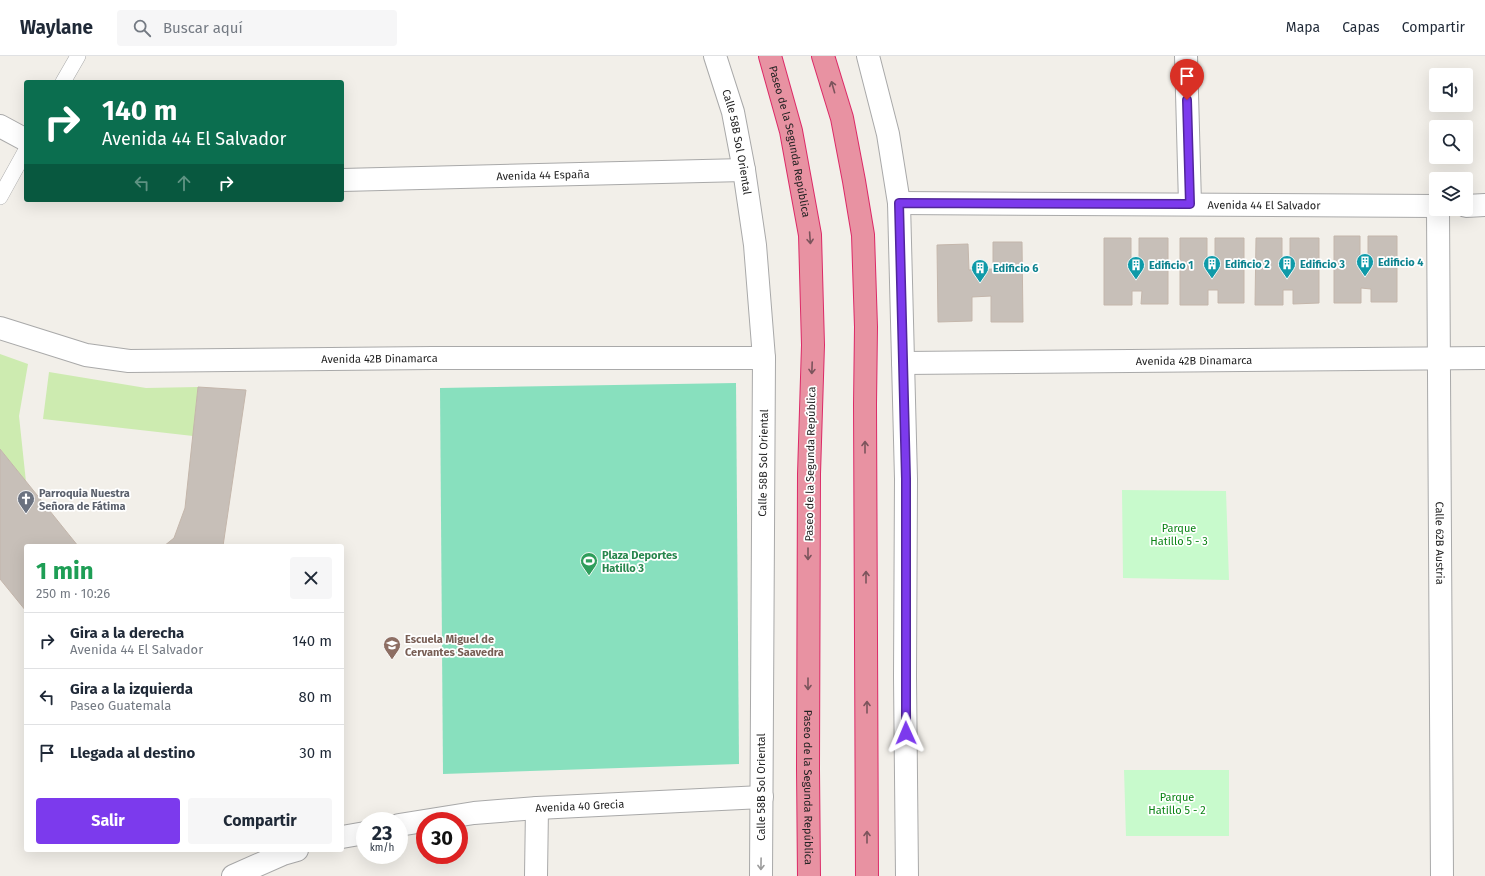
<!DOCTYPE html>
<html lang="es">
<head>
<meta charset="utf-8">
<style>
	:root { --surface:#fff; --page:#f6f6f7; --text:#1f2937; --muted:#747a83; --line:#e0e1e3; --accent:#7c3aed }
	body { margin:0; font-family:"Fira Sans",sans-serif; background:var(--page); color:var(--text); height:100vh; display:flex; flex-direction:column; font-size:15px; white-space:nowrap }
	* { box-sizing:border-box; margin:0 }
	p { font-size:13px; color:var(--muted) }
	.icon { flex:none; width:22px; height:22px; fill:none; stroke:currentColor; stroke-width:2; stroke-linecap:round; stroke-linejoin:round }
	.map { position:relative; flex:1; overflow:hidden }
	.sheet { position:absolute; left:24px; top:488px; width:320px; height:308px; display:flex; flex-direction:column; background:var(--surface); border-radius:4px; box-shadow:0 4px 16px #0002 }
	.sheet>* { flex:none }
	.banner { position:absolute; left:24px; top:24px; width:320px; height:122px; border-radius:4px; box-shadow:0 4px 16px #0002; background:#0b6e4f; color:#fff; overflow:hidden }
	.fabs { position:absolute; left:1429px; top:12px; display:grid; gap:8px }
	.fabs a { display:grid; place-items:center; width:44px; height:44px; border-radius:4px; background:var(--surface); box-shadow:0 4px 16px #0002; font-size:20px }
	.speed { position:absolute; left:356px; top:756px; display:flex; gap:8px; font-size:20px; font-weight:700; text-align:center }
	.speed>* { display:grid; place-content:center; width:52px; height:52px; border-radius:50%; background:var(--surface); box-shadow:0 4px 16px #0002; line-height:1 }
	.speed small { font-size:10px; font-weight:400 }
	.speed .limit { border:6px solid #d22; background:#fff; color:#111 }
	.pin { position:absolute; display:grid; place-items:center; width:34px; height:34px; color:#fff; margin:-41px -17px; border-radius:50% 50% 50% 0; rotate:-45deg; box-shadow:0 0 4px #0007 }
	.pin .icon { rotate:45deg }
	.me { position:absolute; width:44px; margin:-22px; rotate:359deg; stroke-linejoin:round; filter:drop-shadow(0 0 3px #0008) }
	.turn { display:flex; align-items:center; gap:14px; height:84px; padding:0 12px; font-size:18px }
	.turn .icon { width:52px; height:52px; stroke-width:2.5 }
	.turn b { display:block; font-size:28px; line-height:34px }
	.lanes { display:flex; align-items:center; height:38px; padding:0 12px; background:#0003; justify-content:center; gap:20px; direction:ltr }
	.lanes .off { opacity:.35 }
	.round { display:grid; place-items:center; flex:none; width:42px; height:42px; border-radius:4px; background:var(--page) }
	.headline { display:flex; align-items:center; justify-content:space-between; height:68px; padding:0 12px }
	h1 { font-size:24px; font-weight:700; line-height:30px; color:#1e9e55 }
	.primary-button { display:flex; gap:8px; margin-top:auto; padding:8px 12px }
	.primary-button a { flex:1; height:46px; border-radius:4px; background:var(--accent); color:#fff; font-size:16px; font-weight:700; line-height:46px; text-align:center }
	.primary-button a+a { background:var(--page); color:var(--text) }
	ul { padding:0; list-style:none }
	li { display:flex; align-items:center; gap:12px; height:56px; padding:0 12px; border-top:1px solid var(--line) }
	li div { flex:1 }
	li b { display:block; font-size:15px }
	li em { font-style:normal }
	header { display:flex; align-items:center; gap:24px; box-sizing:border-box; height:56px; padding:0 20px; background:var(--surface); border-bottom:1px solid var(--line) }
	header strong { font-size:19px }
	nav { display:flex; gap:22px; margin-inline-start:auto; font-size:14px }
	.search { width:280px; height:36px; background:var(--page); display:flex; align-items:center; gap:10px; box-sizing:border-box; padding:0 14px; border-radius:4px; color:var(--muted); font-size:15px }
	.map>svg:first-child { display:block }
	.grass { fill:#cdebb0 }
	.park { fill:#c8facc }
	.pitch { fill:#88e0be }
	.building { fill:#c7bfb8; stroke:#c4b6ab }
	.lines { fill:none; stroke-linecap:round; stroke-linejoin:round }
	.lane-casing { stroke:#a9a9a9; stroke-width:16 }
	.street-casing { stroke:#a9a9a9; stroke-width:24 }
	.highway-casing { stroke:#dc2a67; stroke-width:24 }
	.lane { stroke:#fff; stroke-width:15 }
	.street { stroke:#fff; stroke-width:22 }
	.highway { stroke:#e892a2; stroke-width:22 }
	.oneway { stroke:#7b545c }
	.oneway2 { stroke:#9c9c9c }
	.route-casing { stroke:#51269a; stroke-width:10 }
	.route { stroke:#7c3aed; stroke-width:7 }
	.labels { text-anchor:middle; stroke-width:3.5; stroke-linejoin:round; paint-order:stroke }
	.street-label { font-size:11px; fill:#222; stroke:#fff }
	.culture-label { font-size:11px; font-weight:bold; fill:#0d838f; stroke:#fff; text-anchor:start }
	.worship-label { font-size:11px; font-weight:bold; fill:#5b616d; stroke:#fff; text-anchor:start }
	.park-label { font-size:11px; fill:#0c8416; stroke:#fff }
	.leisure-label { font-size:11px; font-weight:bold; fill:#27864d; stroke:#fff; text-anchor:start }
	.education-label { font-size:11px; font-weight:bold; fill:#785e54; stroke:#fff; text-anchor:start }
</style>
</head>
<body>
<header>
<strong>Waylane</strong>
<div class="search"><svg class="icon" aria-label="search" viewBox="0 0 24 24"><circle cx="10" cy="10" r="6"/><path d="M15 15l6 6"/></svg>Buscar aquí</div>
<nav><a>Mapa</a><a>Capas</a><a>Compartir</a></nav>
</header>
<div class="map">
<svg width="1485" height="820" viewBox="0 0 1485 820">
	<rect width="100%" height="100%" fill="#f2efe9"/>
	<path class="grass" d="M0 298 28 308 19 360 26 426 0 393Z
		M49 316 146 332 198 331 193 380 43 363Z"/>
	<path class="park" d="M1122 434 1226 435 1229 524 1123 522Z
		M1124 714H1229V780H1126Z"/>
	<path class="pitch" d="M736 327 739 708 443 718 440 332Z"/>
	<path class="building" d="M1334 180H1360V210H1368V180H1397V246H1371V233L1361 232V247H1334Z
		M1104 182H1131V213L1139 212V182H1168V248H1141L1142 235H1132V249H1104Z
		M1180 182H1207V212H1215V182H1244V247H1218V234H1208V249H1180Z
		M1256 182H1282V212H1290V182H1319V247L1293 248V234H1283V249H1255Z
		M993 186H1022L1023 266H991V240L972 241V265L938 266 937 189 968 188 969 214 993 213Z
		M198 331 246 334 223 490H164L174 482 185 452Z
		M0 393 78 490H26V555L0 523Z"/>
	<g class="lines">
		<defs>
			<path id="lane" d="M63 26 78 0
				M0 141 26 94"/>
			<g id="street">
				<path id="s1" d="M715 0 733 56 744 114 755 189 764 302 761 820"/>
				<path d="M868 0 888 78 899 147 906 423 905 621 907 820"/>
				<path d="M1186 0 1190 148"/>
				<path d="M0 70 26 84"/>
				<path id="s2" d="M342 124 744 114"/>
				<path id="s3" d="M899 147 1436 150"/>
				<path d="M1466 150 1485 149"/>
				<path id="s4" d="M1438 153 1442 820"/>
				<path id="s5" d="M0 272 86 299 129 305 432 302H764"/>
				<path id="s6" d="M903 307 1485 302"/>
				<path id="s7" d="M399 769 474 757 537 752 762 741"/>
				<path d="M342 781 365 777"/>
				<path d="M233 820 283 798 297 794"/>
				<path d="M536 820 537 752"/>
			</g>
			<g id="highway">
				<path id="s8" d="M770 0 791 75 810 179 813 289 809 418 808 713 809 820"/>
				<path d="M823 0 842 62 854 125 863 179 866 271 865 348 867 820"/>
			</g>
		</defs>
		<use href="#lane" class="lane-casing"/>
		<use href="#street" class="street-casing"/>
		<use href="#highway" class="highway-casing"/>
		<use href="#lane" class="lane"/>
		<use href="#street" class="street"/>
		<use href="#highway" class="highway"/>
	</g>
	<defs><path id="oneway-shaft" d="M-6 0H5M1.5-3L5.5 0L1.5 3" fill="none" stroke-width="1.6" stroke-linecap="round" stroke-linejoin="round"/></defs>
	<g class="oneway">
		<use href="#oneway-shaft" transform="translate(833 31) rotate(-106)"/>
		<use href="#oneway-shaft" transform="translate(810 182) rotate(86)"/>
		<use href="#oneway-shaft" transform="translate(812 312) rotate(92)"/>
		<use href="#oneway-shaft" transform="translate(865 391) rotate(-90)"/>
		<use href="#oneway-shaft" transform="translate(808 498) rotate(90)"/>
		<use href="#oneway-shaft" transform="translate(866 521) rotate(-90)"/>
		<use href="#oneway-shaft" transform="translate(808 628) rotate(90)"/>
		<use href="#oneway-shaft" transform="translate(867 651) rotate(-90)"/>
		<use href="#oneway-shaft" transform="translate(867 781) rotate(-90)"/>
	</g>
	<use class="oneway2" href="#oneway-shaft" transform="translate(761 808) rotate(91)"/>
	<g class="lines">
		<defs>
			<path id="route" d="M906 677V423L899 147 1190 148 1187 44"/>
		</defs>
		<use href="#route" class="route-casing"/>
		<use href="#route" class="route"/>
	</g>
	<defs>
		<symbol id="building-pin" viewBox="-11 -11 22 30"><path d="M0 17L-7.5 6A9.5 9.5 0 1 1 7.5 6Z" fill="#0f9aa8" stroke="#fff"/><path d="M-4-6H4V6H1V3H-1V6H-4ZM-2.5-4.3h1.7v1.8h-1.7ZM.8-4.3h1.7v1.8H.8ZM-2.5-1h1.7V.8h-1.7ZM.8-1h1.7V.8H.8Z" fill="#fff"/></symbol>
		<symbol id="church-pin" viewBox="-11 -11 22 30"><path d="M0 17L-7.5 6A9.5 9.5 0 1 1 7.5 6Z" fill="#6b7280" stroke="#fff"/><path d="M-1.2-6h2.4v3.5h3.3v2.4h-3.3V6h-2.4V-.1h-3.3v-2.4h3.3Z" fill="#fff"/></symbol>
		<symbol id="stadium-pin" viewBox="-11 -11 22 30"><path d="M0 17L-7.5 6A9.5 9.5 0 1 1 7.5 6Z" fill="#2e9e5b" stroke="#fff"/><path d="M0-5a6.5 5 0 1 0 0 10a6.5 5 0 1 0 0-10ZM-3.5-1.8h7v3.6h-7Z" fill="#fff"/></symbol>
		<symbol id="school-pin" viewBox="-11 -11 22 30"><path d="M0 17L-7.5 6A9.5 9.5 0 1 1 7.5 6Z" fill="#8d6e63" stroke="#fff"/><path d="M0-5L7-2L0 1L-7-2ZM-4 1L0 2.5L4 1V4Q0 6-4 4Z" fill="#fff"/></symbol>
	</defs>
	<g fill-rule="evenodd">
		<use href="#building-pin" x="1355" y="196" width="20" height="27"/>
		<use href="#building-pin" x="1202" y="198" width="20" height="27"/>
		<use href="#building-pin" x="1277" y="198" width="20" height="27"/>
		<use href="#building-pin" x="1126" y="199" width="20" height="27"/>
		<use href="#building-pin" x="970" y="202" width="20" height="27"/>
		<use href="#church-pin" x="16" y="433" width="20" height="27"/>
		<use href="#stadium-pin" x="579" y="495" width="20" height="27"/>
		<use href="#school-pin" x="382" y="579" width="20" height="27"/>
	</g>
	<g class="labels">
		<g class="street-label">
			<text dy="4" stroke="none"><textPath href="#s1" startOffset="89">Calle 58B Sol Oriental</textPath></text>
			<text dy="4" stroke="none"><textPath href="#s8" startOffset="88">Paseo de la Segunda República</textPath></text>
			<text dy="4" stroke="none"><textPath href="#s2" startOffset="201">Avenida 44 España</textPath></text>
			<text dy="4" stroke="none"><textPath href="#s3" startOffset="365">Avenida 44 El Salvador</textPath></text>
			<text dy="4" stroke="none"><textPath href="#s5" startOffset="384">Avenida 42B Dinamarca</textPath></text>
			<text dy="4" stroke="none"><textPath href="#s6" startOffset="291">Avenida 42B Dinamarca</textPath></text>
			<text transform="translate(763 407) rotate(-89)" y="4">Calle 58B Sol Oriental</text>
			<text transform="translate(810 408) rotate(-89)" y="4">Paseo de la Segunda República</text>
			<text dy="4" stroke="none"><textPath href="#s4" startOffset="334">Calle 62B Austria</textPath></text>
			<text transform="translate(761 731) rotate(-90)" y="4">Calle 58B Sol Oriental</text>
			<text dy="4" stroke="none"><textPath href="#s8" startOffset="736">Paseo de la Segunda República</textPath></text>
			<text dy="4" stroke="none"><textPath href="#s7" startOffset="182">Avenida 40 Grecia</textPath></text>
		</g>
		<g class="culture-label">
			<text x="1378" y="210">Edificio 4</text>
			<text x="1225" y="212">Edificio 2</text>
			<text x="1300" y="212">Edificio 3</text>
			<text x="1149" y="213">Edificio 1</text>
			<text x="993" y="216">Edificio 6</text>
		</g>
		<g class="worship-label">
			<text x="39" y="441">Parroquia Nuestra<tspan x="39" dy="13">Señora de Fátima</tspan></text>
		</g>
		<g class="park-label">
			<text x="1179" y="476">Parque<tspan x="1179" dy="13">Hatillo 5 - 3</tspan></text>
			<text x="1177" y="745">Parque<tspan x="1177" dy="13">Hatillo 5 - 2</tspan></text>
		</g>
		<g class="leisure-label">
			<text x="602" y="503">Plaza Deportes<tspan x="602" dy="13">Hatillo 3</tspan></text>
		</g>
		<g class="education-label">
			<text x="405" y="587">Escuela Miguel de<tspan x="405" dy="13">Cervantes Saavedra</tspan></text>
		</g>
	</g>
</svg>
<div class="fabs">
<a><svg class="icon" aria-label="sound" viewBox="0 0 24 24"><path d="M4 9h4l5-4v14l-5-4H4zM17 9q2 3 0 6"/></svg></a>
<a><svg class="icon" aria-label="search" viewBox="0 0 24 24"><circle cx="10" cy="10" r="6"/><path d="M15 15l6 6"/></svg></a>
<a><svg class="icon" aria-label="layers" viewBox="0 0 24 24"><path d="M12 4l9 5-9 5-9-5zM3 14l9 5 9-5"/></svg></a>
</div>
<div class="speed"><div>23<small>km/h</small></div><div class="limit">30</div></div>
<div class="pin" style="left:1187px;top:44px;background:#d93025"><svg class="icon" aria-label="arrive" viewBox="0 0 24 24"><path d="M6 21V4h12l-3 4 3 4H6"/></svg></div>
<svg class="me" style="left:906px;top:677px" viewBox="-20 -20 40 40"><path d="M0-17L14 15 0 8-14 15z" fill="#7c3aed" stroke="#fff" stroke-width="4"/></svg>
<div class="banner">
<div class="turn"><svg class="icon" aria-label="right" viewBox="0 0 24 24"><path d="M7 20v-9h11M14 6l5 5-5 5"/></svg><div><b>140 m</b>Avenida 44 El Salvador</div></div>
<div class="lanes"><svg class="icon off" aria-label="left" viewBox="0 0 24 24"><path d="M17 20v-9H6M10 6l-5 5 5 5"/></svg><svg class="icon off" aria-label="ahead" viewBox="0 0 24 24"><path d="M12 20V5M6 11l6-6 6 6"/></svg><svg class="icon" aria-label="right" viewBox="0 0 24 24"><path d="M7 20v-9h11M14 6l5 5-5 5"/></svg></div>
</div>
<section class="sheet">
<div class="headline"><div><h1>1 min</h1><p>250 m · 10:26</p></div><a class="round"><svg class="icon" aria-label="close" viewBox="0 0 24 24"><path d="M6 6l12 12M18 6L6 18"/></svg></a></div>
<ul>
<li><svg class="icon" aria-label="right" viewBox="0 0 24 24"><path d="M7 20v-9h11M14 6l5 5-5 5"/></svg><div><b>Gira a la derecha</b><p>Avenida 44 El Salvador</p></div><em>140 m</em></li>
<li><svg class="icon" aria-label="left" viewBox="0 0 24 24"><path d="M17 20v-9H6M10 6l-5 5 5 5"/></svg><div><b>Gira a la izquierda</b><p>Paseo Guatemala</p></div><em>80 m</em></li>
<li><svg class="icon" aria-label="arrive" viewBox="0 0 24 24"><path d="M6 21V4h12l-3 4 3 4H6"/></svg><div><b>Llegada al destino</b></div><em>30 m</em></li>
</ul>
<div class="primary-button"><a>Salir</a><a>Compartir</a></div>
</section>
</div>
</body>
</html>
